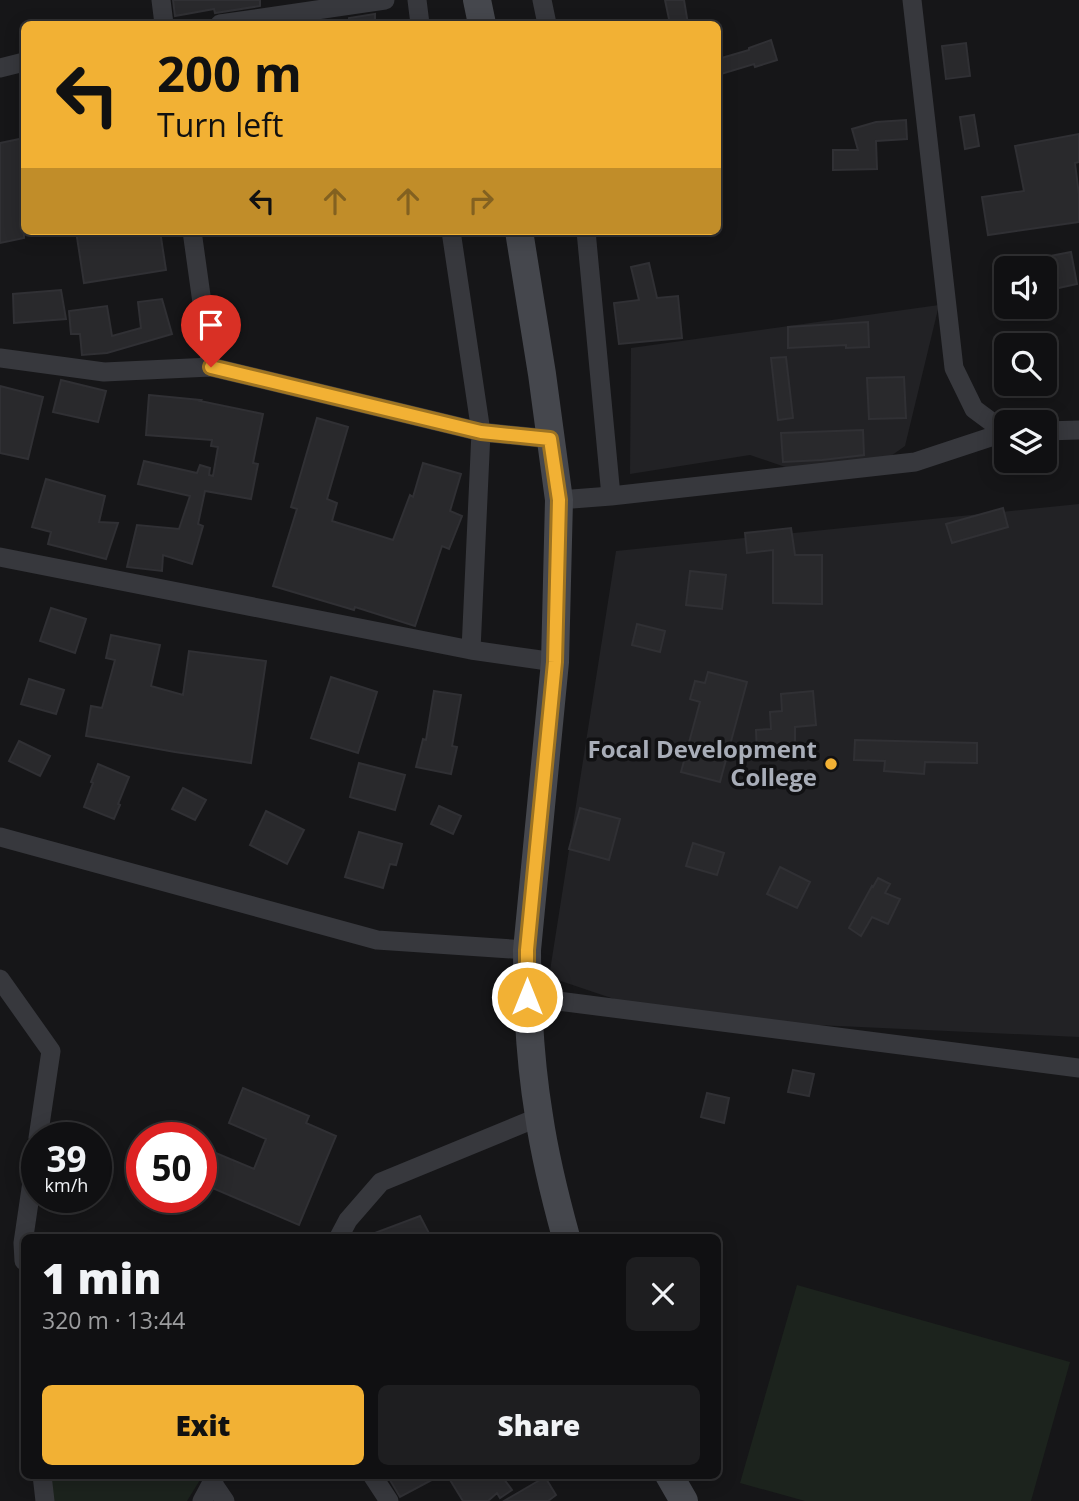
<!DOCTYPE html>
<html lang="en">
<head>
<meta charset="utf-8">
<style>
	:root { --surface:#101012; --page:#1e1e20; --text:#f1f3f6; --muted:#9c9d9f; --line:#303032; --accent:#f2b134 }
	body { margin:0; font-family:"Open Sans",sans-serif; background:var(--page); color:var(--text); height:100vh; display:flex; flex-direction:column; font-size:26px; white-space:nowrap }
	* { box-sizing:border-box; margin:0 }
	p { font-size:23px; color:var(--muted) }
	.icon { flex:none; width:38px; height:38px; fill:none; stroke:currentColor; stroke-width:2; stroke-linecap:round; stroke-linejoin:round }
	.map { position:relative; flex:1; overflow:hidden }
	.sheet { position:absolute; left:21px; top:1234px; width:700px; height:245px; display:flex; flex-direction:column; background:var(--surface); border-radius:10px; box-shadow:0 4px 18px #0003,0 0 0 2px var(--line) }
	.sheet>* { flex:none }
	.banner { position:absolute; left:21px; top:21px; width:700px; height:214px; border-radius:10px; box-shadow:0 4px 18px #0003,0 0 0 2px var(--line); background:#f2b134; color:#111; overflow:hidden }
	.fabs { position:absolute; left:994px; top:256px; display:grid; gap:14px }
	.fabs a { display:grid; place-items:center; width:63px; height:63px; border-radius:10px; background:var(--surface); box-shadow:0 4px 18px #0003,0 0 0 2px var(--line); font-size:35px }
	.speed { position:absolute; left:21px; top:1122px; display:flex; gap:14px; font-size:35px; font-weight:700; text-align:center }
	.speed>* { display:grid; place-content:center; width:91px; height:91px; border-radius:50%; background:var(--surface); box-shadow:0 4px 18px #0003,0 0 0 2px var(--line); line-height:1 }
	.speed small { font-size:18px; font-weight:400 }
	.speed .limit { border:10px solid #d22; background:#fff; color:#111 }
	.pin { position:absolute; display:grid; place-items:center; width:60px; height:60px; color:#fff; margin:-72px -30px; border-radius:50% 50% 50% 0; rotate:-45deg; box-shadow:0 0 7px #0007 }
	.pin .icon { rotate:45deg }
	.me { position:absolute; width:77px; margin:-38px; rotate:0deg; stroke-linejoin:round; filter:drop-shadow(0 0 5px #0008) }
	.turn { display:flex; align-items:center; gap:24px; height:147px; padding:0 21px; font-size:32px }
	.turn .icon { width:91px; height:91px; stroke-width:2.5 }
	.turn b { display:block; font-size:49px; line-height:60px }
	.lanes { display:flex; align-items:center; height:66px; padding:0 21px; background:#0003; justify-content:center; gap:35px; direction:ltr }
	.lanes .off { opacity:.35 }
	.round { display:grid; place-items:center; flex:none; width:74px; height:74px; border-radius:10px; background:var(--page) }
	.summary { display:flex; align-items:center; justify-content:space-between; height:119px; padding:0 21px }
	h1 { font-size:42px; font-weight:800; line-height:52px }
	.cta { display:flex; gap:14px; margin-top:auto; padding:14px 21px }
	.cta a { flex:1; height:80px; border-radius:10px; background:var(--accent); color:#111; font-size:28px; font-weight:800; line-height:80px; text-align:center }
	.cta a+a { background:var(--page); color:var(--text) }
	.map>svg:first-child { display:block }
	.built { fill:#222225 }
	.green { fill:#1c231d }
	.building { fill:#29292c; stroke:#303034; stroke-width:2 }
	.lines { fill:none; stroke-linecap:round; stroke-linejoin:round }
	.street { stroke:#37383d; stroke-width:19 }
	.secondary { stroke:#45474d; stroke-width:28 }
	.route-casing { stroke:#9d7322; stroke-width:18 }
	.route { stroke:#f2b134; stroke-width:12 }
	.poi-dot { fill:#f2b134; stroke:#111113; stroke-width:2.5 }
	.labels { text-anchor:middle; stroke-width:7; stroke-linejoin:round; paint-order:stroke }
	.poi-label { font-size:24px; font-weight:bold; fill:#a8adb8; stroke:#111113; text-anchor:end }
</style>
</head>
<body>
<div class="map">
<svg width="1079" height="1501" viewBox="0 0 1079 1501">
	<rect width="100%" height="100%" fill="#161618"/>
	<path class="built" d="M939 305 905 446 888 458 791 469 750 455 630 474 631 348Z
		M1079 504V1037L795 1024 620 1001 549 977 616 551Z"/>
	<path class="green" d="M797 1285 1070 1362 1031 1501H805L740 1483Z
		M48 1475H203L187 1501H49Z"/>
	<path class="building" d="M173 0H260V6L215 13 214 9 175 16Z
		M665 0H684L688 24H670Z
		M375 14V24H349V18Z
		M771 40 777 60 755 67 754 64 718 75V59L749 50V48Z
		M966 43 970 76 946 79 942 46Z
		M974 115 979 146 965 149 960 117Z
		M906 120 907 139 876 141 877 169 833 170V150H858L852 129 876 122Z
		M1079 134V162L1075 163 1079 195V222L988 235 982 197 1024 191 1015 146Z
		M24 138V238L0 243V143Z
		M76 231H160L166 270 84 283Z
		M1071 252 1077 284 1045 291V257Z
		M649 263 657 298 678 296 682 338 619 344 614 303 639 300 631 267Z
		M61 290 66 319 14 323 13 294Z
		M162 299 172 334 107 353 82 355 80 334H71L69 311 107 306 112 336 141 328 138 302Z
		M868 322 869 347 846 348V345L788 348V327Z
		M786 357 793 418 778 420 771 358Z
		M904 377 906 418 869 419 867 378Z
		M61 380 106 391 98 422 53 412Z
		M0 386 43 397 28 459 0 453Z
		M149 395 201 400 200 401 263 414 253 463 258 464 251 499 205 491 198 524 203 526 192 564 163 555 162 571 127 567 137 525 179 529 190 496 138 484 144 461 197 473 200 465 210 468 209 475 213 476 218 447 211 446 212 440 146 435Z
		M317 418 348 427 327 499 337 503 332 521 393 540 410 495 413 497 423 463 461 474 450 511 462 516 449 549 442 546 415 626 355 607 354 610 273 586 297 509 291 507Z
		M863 430 864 455 822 460 783 462 781 433Z
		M46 479 105 496 99 522 118 523 106 559 48 544 51 532 32 527Z
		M1003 508 1008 527 952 543 946 524Z
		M791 528 795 555H822V604L773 603V550L747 553 745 533Z
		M690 571 726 575 722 609 686 605Z
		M51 608 86 619 75 653 40 641Z
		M637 624 665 631 660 652 632 645Z
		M111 635 160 645 151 686 183 695 189 651 266 661 251 763 175 752 86 736 91 706 102 708 115 660 106 658Z
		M708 672 747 682 720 782 681 772 700 702 690 699 695 681 705 683Z
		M331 677 377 692 358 753 311 738Z
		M29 679 64 690 56 714 21 704Z
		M434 691 461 695 452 746 457 747 451 774 416 767 423 739 426 740Z
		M813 691 816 725 795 727V754L757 755 756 730 771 729 770 712 782 711 781 694Z
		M855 740 977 743V763L925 762 924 774 884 771 885 761 854 760Z
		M19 741 50 756 40 776 9 761Z
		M359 763 405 775 395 810 350 797Z
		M98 764 129 777 118 804 120 805 114 819 84 807 93 783 91 782Z
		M183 788 206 800 195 820 172 809Z
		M439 806 461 816 453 834 431 824Z
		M580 808 620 819 609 860 569 849Z
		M266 811 304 830 287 864 250 845Z
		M359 832 402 844 396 865 390 864 383 888 345 877Z
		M693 843 724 853 717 875 686 866Z
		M780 867 810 882 797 908 767 894Z
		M878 878 890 884 885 893 900 899 888 924 872 917 861 936 849 928 872 886 873 887Z
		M793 1070 814 1074 809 1096 788 1092Z
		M243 1088 309 1116 306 1123 336 1136 299 1225 203 1184 216 1153 254 1169 266 1139 229 1123Z
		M707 1093 729 1098 724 1123 701 1117Z
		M420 1216 431 1237H367V1236Z
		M387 1475H441L400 1497Z
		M447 1475H501L512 1490 500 1498 497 1493 488 1501H463Z
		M545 1477 556 1495 548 1501H504Z"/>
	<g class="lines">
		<path class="street" d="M161 0 164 24
			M417 0 420 24
			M542 0 547 24
			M912 0 954 368 974 409 1005 432
			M220 24 385 0
			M0 68 24 62
			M192 231 211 367
			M451 231 481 432 471 650
			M586 231 611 496
			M0 358 104 372 211 367 481 432 550 439
			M1045 431 1079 430
			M559 500 611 496 915 462 1006 432
			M0 557 471 650 555 662
			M0 837 377 940 527 950
			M0 979 51 1051 38 1138
			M527 997 1079 1068
			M339 1237 348 1220 381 1182 539 1117
			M24 1261 23 1243 37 1148
			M42 1475 45 1501
			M372 1475 389 1501
			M212 1482 225 1501
			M202 1501 216 1475"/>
		<path class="secondary" d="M477 0 482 24
			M519 231 542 374 559 500 555 662 527 950C527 1005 530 1061 539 1116 545 1157 555 1197 566 1237
			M669 1475 684 1501"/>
	</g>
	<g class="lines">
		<defs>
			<path id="route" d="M211 367 481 432 550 439 559 500 555 662 527 950V997"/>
		</defs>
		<use href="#route" class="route-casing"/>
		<use href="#route" class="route"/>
	</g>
	<circle class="poi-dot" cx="831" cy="764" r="7"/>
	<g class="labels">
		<g class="poi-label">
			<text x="817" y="758">Focal Development<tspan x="817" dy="28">College</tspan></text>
		</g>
	</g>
</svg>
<div class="fabs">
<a><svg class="icon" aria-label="sound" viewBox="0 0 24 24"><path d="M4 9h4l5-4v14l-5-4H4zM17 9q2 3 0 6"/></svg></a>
<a><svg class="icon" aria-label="search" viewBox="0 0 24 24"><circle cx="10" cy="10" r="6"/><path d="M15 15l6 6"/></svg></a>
<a><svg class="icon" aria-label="layers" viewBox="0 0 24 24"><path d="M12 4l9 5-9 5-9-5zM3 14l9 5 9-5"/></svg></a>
</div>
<div class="speed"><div>39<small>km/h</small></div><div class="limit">50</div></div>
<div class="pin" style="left:211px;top:367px;background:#d93025"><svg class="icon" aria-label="arrive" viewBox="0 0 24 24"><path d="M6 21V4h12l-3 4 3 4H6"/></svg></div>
<svg class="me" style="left:527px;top:997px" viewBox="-20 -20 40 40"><circle r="17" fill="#f2b134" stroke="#fff" stroke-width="3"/><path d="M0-11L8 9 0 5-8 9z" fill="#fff"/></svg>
<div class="banner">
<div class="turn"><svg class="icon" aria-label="left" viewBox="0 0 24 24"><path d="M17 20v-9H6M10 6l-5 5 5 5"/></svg><div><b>200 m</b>Turn left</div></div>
<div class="lanes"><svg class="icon" aria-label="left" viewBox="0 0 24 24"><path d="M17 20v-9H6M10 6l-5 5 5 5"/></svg><svg class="icon off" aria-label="ahead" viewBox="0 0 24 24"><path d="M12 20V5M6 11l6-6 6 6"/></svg><svg class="icon off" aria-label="ahead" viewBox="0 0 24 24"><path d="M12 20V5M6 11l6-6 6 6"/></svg><svg class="icon off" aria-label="right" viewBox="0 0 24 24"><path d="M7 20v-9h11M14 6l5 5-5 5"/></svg></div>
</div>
<section class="sheet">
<div class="summary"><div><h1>1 min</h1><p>320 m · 13:44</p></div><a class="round"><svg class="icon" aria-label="close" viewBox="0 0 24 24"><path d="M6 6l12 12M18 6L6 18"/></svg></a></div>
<div class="cta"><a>Exit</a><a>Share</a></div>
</section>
</div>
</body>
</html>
